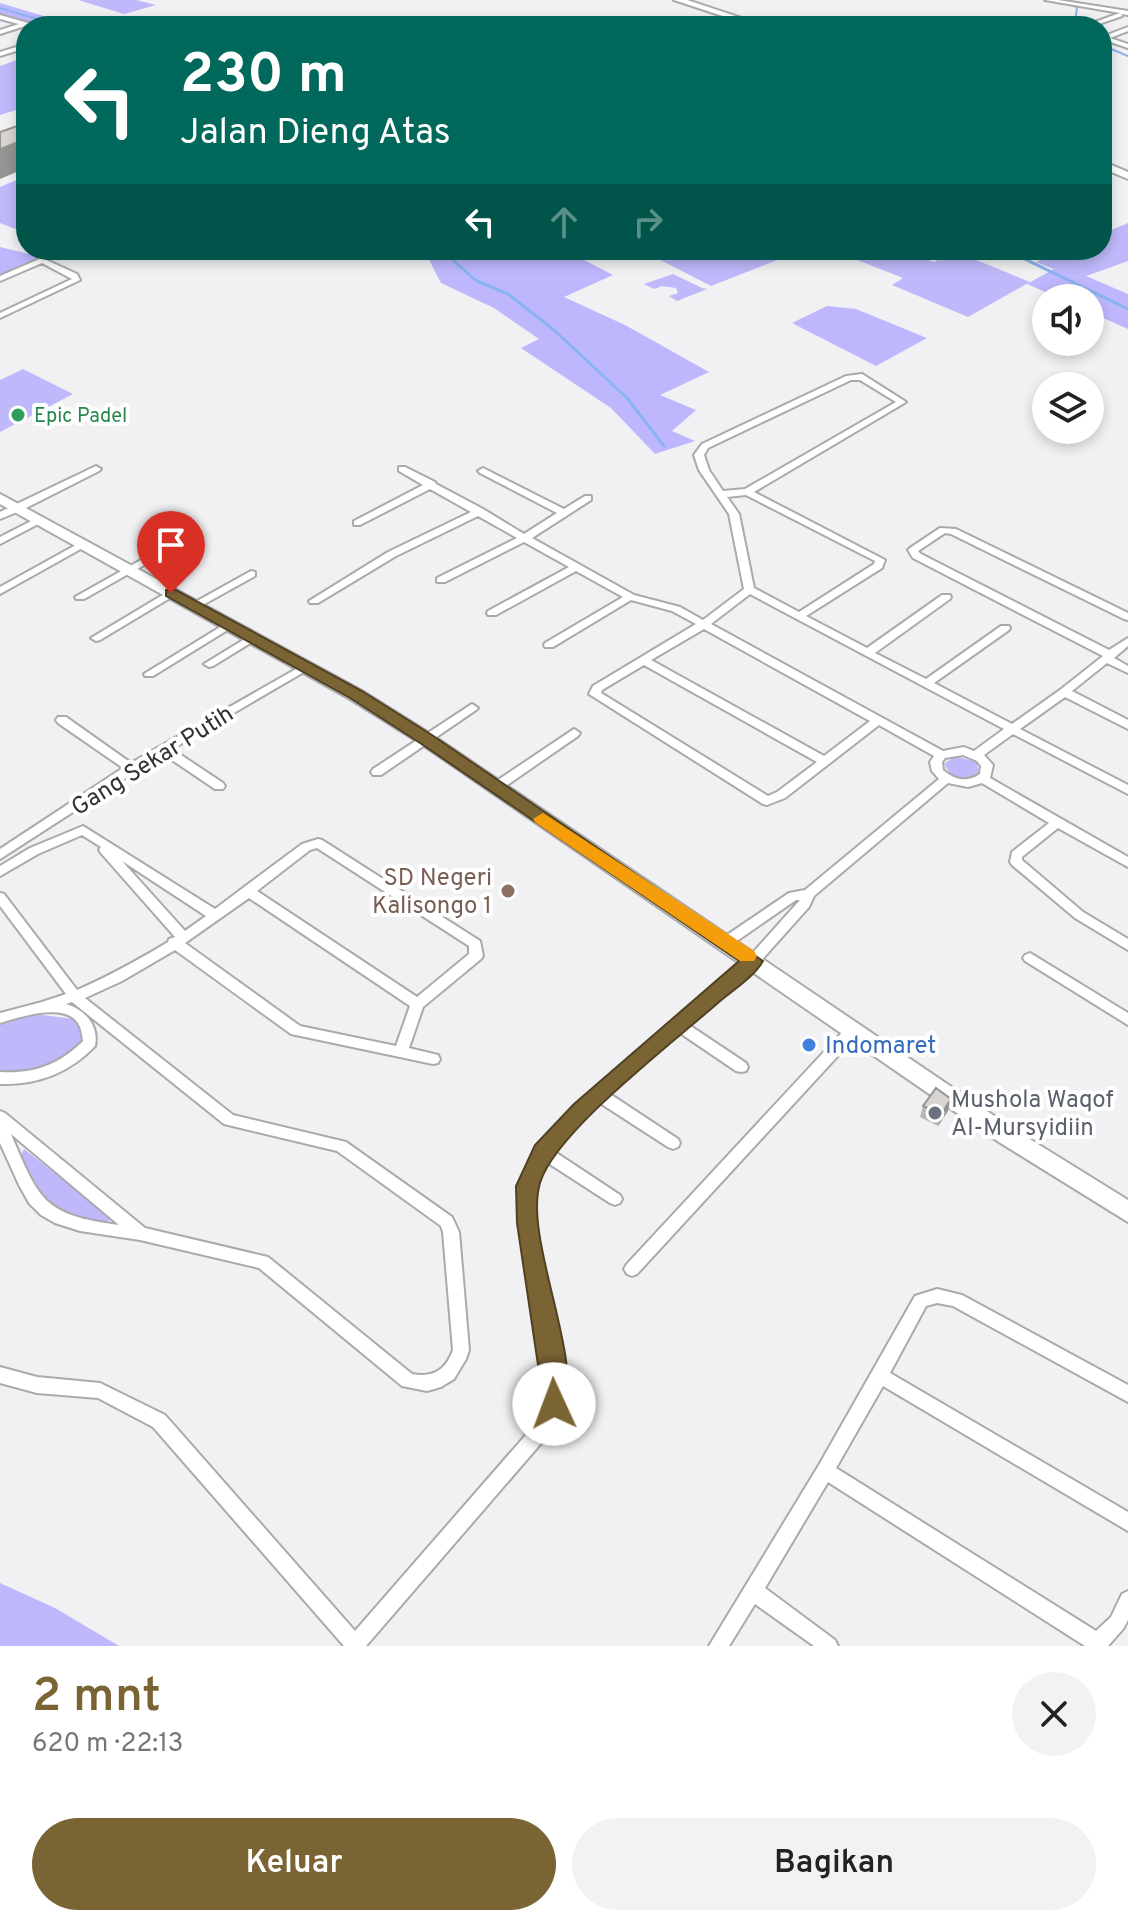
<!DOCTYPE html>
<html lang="id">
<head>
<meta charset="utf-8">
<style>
	:root { --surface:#fff; --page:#f2f2f2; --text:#222; --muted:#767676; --accent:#7b6434 }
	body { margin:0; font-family:Overpass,sans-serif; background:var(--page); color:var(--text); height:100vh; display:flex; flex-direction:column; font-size:30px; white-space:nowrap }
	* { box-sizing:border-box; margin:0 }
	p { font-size:26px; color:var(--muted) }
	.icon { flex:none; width:44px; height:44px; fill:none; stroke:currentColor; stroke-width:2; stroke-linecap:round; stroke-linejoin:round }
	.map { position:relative; height:1646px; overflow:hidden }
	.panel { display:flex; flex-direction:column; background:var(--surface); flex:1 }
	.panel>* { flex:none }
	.guide { position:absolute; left:16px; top:16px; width:1096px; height:244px; border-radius:32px; box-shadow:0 4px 12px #0003; background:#00695c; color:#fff; overflow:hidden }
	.tools { position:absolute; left:1032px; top:284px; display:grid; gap:16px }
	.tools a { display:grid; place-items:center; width:72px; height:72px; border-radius:50%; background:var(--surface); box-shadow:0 4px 12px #0003; font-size:40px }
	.pin { position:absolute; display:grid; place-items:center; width:68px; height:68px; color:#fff; margin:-82px -34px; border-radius:50% 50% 50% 0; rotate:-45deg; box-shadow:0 0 8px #0007 }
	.pin .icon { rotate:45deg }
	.me { position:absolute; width:88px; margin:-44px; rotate:358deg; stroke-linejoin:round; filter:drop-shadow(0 0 6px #0008) }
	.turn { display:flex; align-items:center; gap:28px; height:168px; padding:0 32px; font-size:36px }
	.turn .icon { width:104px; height:104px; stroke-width:2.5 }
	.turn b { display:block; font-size:56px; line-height:68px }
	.lanes { display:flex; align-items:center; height:76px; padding:0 32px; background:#0003; justify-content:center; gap:40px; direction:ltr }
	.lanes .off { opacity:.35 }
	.round { display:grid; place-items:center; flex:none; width:84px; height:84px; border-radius:42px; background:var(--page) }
	.head { display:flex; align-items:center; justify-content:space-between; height:136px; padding:0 32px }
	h1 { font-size:48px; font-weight:600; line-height:60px; color:var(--accent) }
	.button { display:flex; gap:16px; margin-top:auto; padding:16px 32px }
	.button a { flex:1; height:92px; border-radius:48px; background:var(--accent); color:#fff; font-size:32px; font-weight:600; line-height:92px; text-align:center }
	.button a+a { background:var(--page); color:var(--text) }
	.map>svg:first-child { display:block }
	.green { fill:#bfb8fa }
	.forest { fill:#beb7fd }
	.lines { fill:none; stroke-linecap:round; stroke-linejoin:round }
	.stream-far1 { stroke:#8ab4f1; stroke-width:2 }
	.stream { stroke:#8ab4f1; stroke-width:3 }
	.street-casing { stroke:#aaaaad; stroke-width:4 }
	.secondary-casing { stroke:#aaaaad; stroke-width:4 }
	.street { fill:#fff; fill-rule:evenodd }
	.secondary { fill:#fff; fill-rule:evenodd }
	.wall { fill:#b9b6b4 }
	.shaded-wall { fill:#969492 }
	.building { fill:#d7d4d1; stroke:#969492; stroke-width:2 }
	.route { fill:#7b6434; stroke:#504122; stroke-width:2 }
	.slow { fill:#f59e0b }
	.leisure-dot { fill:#2e9e5b; stroke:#fff; stroke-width:3 }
	.education-dot { fill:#8d6e63; stroke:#fff; stroke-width:3 }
	.shop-dot { fill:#3f7fe0; stroke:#fff; stroke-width:3 }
	.worship-dot { fill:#6b7280; stroke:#fff; stroke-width:3 }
	.labels { text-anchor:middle; stroke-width:8; stroke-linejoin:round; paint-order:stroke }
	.far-leisure-label { font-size:20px; fill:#27864d; stroke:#fff; text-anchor:start }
	.street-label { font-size:24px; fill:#313132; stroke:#fff }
	.education-label { font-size:24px; fill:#785e54; stroke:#fff; text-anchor:end }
	.shop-label { font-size:24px; fill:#366cbe; stroke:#fff; text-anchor:start }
	.worship-label { font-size:24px; fill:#5b616d; stroke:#fff; text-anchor:start }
</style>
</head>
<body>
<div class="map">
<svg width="1128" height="1646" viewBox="0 0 1128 1646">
	<rect width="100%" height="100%" fill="#f1f1f4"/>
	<path class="green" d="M78 0H136L156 5 124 14Z
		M26 57V107L0 115V66Z
		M26 176V225L15 229 0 223V187Z
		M1128 223V261L1078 279 1036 262 1064 250H1102V234Z
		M641 250 787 251 803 250 711 286Z
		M832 250H903L934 262 954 251 1030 282 968 317 892 285 903 278Z
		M673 274 702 288 707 289 677 301 669 296 678 293 676 288 662 286 654 289 644 284Z
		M23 369 73 394 0 432V380Z
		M955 756 977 762 979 774 966 779 950 774 944 764Z
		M35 1014 74 1019 84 1037C66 1065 32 1074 0 1072V1025Z
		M24 1149 110 1217 109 1221C62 1231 38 1190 20 1156Z"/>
	<path class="forest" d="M0 3 77 26H40L0 15Z
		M0 247 41 257 0 276Z
		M424 250H565L613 275 564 297 625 325 709 372 660 395 696 410 672 431 695 441 655 454 611 408 521 348 539 339 494 308 441 283Z
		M1054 269 1078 279 1086 276 1128 294V329L1090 312V298H1059L1027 284Z
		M827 306 856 309 927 338 876 366 792 323Z
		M0 1583 55 1608 119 1646H0Z"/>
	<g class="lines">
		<path class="stream-far1" d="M1071 0 1077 9 1074 26
			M0 8 61 26
			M1102 45 1128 56"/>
		<path class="stream" d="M442 250 475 280 508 294 554 330 627 398 664 446
			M1006 250 1128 309"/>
		<defs>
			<path id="street" d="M1045 0H1058L1128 11V15L1122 14V16L1093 26H1084L1120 13Z
				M0 15 35 25 36 26H25L0 34V30L19 24 0 19Z
				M1128 27V31L1110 38 1128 44V48L1102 39V37Z
				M26 44V48L0 56V52Z
				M42 258 77 274 80 280 0 318V313L72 279 42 263 0 281V276Z
				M862 374 906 402 754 492 885 560 882 568 806 616 867 648 942 595H950L951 597 950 599 875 653 926 679 1001 626H1009L1010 628 1009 630 934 683 1012 724 1060 690 1103 656 913 558 908 550 910 548 940 528 956 529 1128 613V620L1124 619 951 534 945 533 918 551 921 554 1109 650 1128 638V646L1114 658 1128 666V673L1107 663 1072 691 1128 720V729L1065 697 1020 729 1128 785V794L1013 734 984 755 993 765 990 778 1128 857V867L1058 828 1022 857V860L1083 912 1128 939V950L1075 918 1012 865 1010 862 1012 852 1049 823 982 783 968 787 948 783 814 896 809 907 758 964 689 1025 746 1063 748 1067 746 1071 741 1072 736 1071 680 1033 610 1094 678 1139 680 1143 678 1147 673 1149 668 1147 600 1103 552 1150 620 1195 622 1199 620 1203 615 1205 610 1203 545 1161 534 1186 536 1223 563 1377 562 1404 550 1433 366 1646H344L153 1427 98 1398 37 1393 0 1383V1367L37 1377 100 1383 165 1415 355 1631 538 1421 546 1404 547 1377 520 1223V1186L537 1147 576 1107 748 958 800 900H796L731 945H721L720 942 721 939 789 893 805 890 939 779 932 771 930 762 934 756 879 725 785 798 767 805 763 804 589 694 593 686 696 624 672 611 631 600 553 647H545L544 645 545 643 623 597 576 571 496 615H488L487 613 488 611 569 567 524 542 445 582H437V578L517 538 478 516 396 556 318 603H310L309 601 388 552 471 512 430 489 360 525H354V521L423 485 399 471V467H405L435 482 436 484 483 509 524 534 557 513 480 473 478 471 483 468 564 509 585 496H591V500L532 538 634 595 680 607 703 620 744 589 729 514 699 470 694 455 702 444 846 376ZM851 380H860L896 402 745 489 723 491 709 470 704 455 708 448ZM746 495 875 561 874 564 799 612 754 588 739 514 727 497ZM750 594 1004 729 974 751 964 747 943 751 711 624ZM704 629 870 721 824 756 651 660ZM644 665 817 762 777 792 768 796 601 693 602 690ZM963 755 977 761 981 766 980 774C967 783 955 780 943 770L942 762 945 758Z
				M96 466 101 469 99 471 22 510 0 519V512Z
				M39 517 44 520 42 522 0 544V537Z
				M182 537 185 538V542L84 599H76L75 597Z
				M83 541 86 542V546L0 594V587Z
				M251 571 255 572V576L199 607 195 608 190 605Z
				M171 590 176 593 175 595 100 640 96 641 91 638Z
				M230 621 235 624 234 626 153 676H145L144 674Z
				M253 634 258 637 257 639 213 666 209 667 204 664Z
				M305 664 310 667 309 669 172 749 223 783 225 786 223 789H215L163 754 0 859V849L123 768 58 723 56 720 58 717H66L131 763Z
				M472 704 478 708 476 710 381 775H373L371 772 373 769Z
				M574 729 580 733 578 736 500 790H492L490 787 492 784Z
				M83 826 215 909 302 844 318 839 322 840 480 941 483 956 481 959 423 1007 409 1048 438 1055 440 1059 438 1063 433 1064 291 1034 175 950 122 981 85 998 233 1115 346 1142 452 1217 459 1232 469 1350 466 1359 454 1379 441 1387 427 1391 402 1386 259 1268 140 1240 80 1231 55 1223 41 1215 29 1203 19 1185 0 1143V1111L5 1113 145 1228 268 1257 412 1374C433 1378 446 1370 453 1350L443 1232 441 1226 337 1151 224 1124 72 1002 66 1004C86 1010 99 1026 95 1046 69 1073 38 1085 0 1084V1072C34 1074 59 1065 83 1041 83 1039 81 1029 80 1027 69 1000 20 1017 0 1023V1013L42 1002 66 994 0 906V893L4 894 77 990C109 976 138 960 168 942L169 939 175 937 101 853 99 850 101 847 82 835 38 854 0 876V866L30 848ZM317 848 469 946V954L417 997 257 891 310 850ZM122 861 206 916 185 931ZM249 898 410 1006 396 1046 300 1026 185 943ZM11 1134 119 1225C44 1215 39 1201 11 1134Z
				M1030 953 1128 1013V1025L1025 961 1023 958 1025 955Z
				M853 1025 858 1026 860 1030 858 1034 637 1274 632 1276 627 1274 624 1269 627 1264 848 1026Z
				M937 1289 962 1295 1128 1385V1402L953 1306 937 1303 926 1306 890 1373 1128 1512V1531L883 1386 836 1468 1096 1631 1111 1617 1122 1594 1128 1591V1620L1123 1629 1108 1646H1085L828 1482 765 1588 835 1640 838 1646H814L755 1604 729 1646H709L819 1465 915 1296Z"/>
			<path id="secondary" d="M674 0H687L766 26H753Z
				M1102 161 1128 172V179L1102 168Z
				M0 494 362 691 432 735 1015 1130 1128 1200V1222L999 1142 420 743 350 699 0 504Z"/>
		</defs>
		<use href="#street" class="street-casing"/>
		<use href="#secondary" class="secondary-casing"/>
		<use href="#street" class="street"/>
		<use href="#secondary" class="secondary"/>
	</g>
	<path class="wall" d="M923 1106 948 1111 938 1126 920 1117Z"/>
	<path class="shaded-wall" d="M26 139V168L0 179V149Z
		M951 1099 948 1111 938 1126 941 1114Z"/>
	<path class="building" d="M26 123V139L0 149V132Z
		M936 1088 951 1099 941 1114 923 1106Z"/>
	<path class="route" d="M166 590H176L362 691 432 735 763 961C754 977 733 990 719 1002 675 1041 555 1132 540 1183 523 1239 585 1361 563 1412L554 1416 545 1412 517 1223 516 1186 535 1145 574 1104 739 961 420 743 350 698 166 596Z"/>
	<path class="slow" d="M543 813 754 951 757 956 754 961H740L536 823 533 819Z"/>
	<circle class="leisure-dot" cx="18" cy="415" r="8"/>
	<circle class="education-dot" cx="508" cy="891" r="8"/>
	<circle class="shop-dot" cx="809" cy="1045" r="8"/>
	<circle class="worship-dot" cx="935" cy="1113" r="8"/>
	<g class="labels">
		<g class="far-leisure-label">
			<text x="34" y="422">Epic Padel</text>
		</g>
		<g class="street-label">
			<text transform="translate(152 760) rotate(-32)" y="8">Gang Sekar Putih</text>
		</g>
		<g class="education-label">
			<text x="492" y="885">SD Negeri<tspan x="492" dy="28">Kalisongo 1</tspan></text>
		</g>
		<g class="shop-label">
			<text x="825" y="1053">Indomaret</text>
		</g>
		<g class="worship-label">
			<text x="951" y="1107">Mushola Waqof<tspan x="951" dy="28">Al-Mursyidiin</tspan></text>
		</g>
	</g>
</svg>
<div class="tools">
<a><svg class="icon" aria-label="sound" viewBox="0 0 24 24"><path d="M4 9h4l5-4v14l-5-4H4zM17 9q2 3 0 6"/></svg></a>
<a><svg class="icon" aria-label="layers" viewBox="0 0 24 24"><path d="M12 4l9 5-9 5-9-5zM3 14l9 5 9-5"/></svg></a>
</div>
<div class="pin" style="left:171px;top:593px;background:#d93025"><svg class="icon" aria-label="arrive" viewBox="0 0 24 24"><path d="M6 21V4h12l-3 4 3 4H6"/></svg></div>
<svg class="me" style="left:554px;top:1404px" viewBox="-20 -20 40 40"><circle r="19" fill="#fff"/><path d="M0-13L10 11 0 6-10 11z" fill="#7b6434"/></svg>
<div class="guide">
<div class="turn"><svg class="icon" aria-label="left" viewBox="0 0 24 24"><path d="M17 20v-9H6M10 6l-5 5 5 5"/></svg><div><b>230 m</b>Jalan Dieng Atas</div></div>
<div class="lanes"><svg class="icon" aria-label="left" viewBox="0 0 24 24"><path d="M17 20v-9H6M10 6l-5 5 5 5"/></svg><svg class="icon off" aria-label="ahead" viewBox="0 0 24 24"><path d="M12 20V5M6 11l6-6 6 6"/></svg><svg class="icon off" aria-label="right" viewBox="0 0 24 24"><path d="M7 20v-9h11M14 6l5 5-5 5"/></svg></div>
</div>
</div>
<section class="panel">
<div class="head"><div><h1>2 mnt</h1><p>620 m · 22:13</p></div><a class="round"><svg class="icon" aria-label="close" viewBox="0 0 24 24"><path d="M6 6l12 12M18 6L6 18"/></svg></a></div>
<div class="button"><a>Keluar</a><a>Bagikan</a></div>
</section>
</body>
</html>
